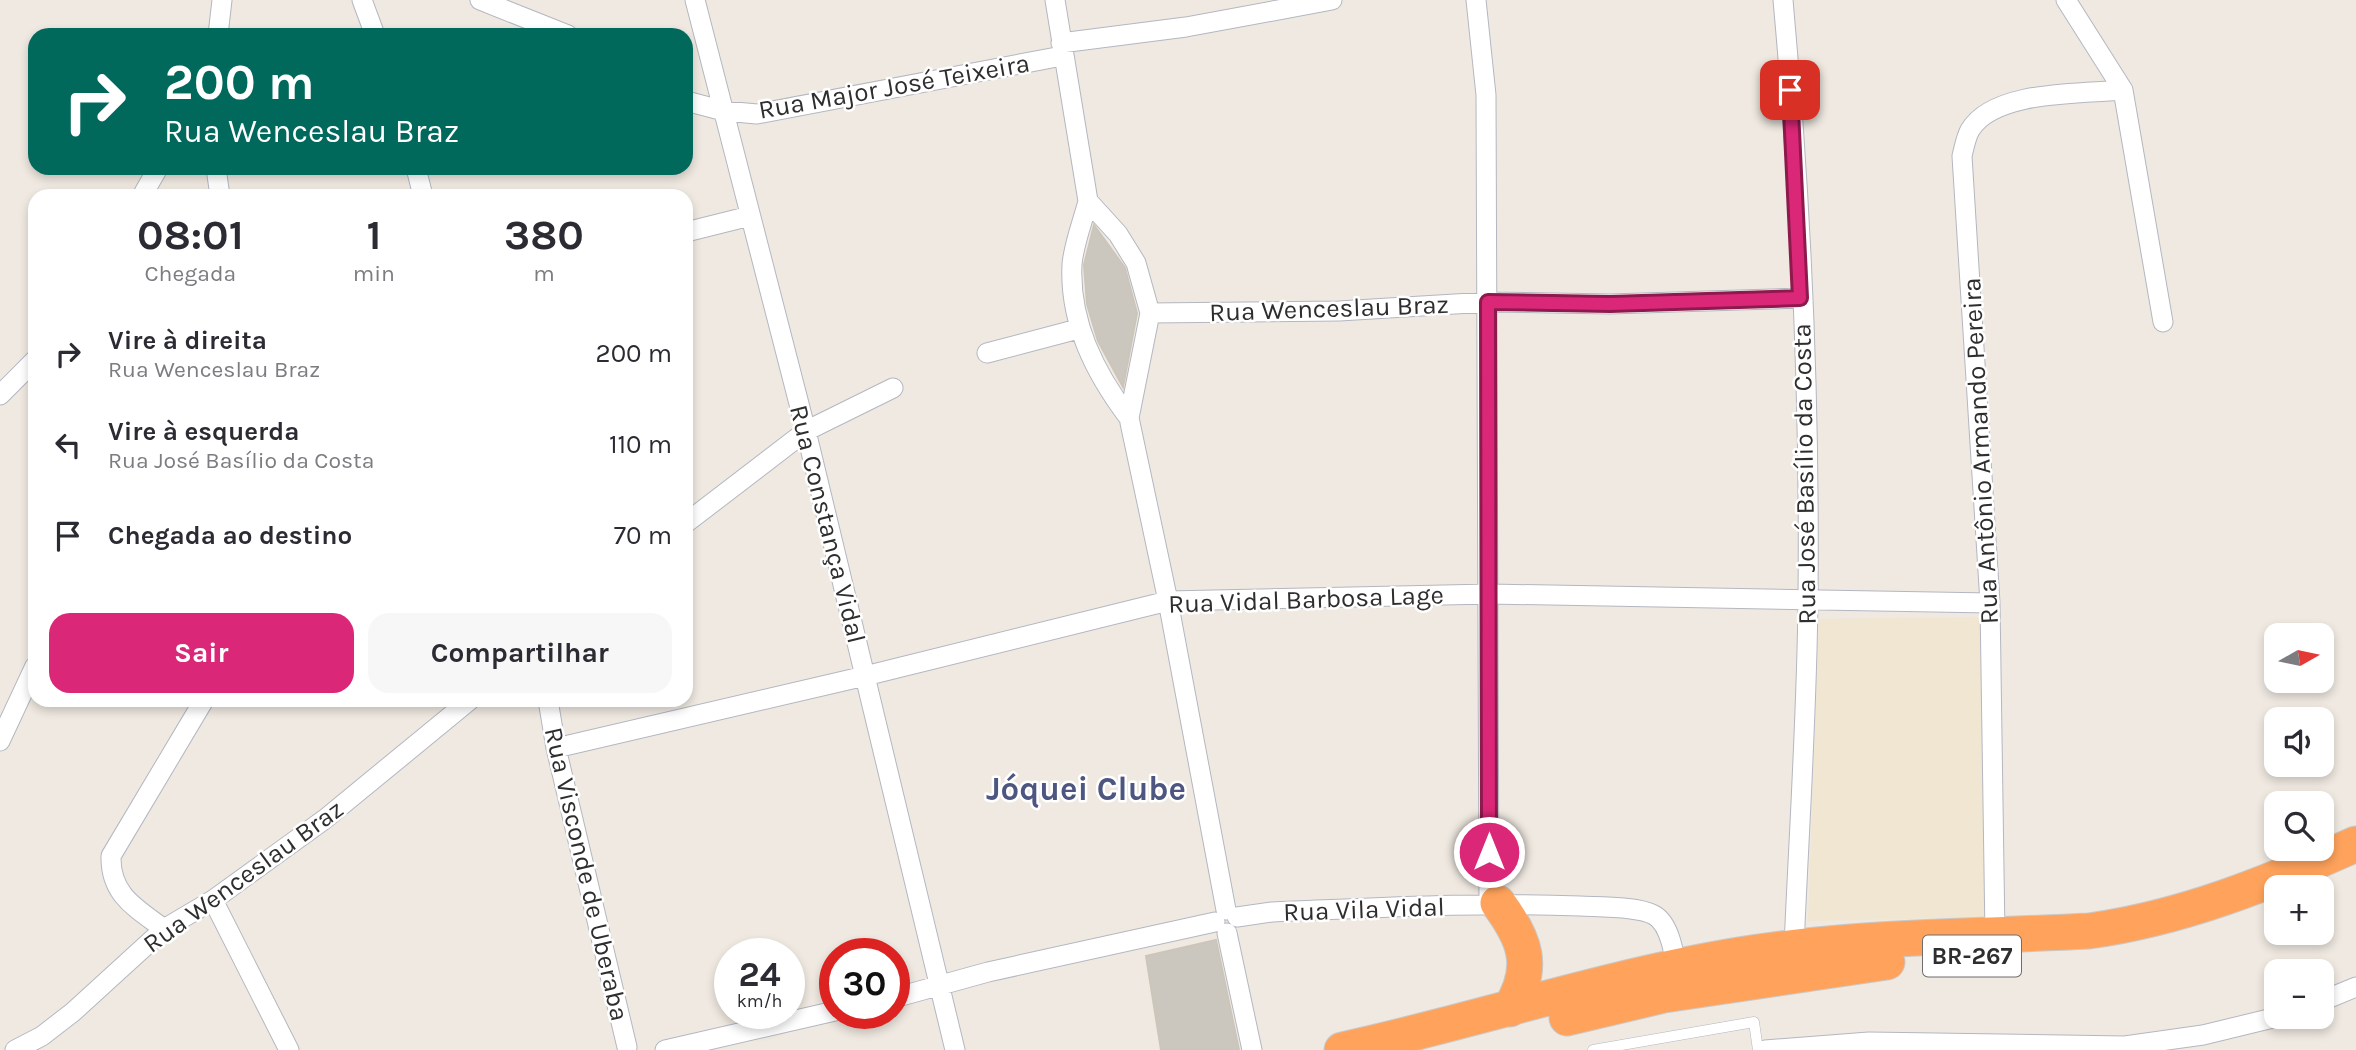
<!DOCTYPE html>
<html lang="pt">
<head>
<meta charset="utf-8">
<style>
	:root { --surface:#fff; --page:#f7f7f7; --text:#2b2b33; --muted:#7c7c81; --accent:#db2777 }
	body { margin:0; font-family:Karla,sans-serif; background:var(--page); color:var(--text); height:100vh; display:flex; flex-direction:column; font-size:26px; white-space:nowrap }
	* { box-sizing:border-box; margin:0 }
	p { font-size:23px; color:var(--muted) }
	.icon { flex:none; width:38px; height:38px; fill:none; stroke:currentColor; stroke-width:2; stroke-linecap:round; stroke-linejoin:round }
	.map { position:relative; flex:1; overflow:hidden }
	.drawer { position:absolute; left:28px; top:189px; width:665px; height:518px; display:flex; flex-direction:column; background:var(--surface); border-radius:21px; box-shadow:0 4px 10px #0003 }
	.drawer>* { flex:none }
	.top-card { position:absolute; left:28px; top:28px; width:665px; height:147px; border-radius:21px; box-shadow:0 4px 10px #0003; background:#00695c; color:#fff; overflow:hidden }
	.needle { width:46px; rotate:81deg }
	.buttons { position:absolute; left:2264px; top:623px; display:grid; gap:14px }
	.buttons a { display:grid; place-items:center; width:70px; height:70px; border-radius:14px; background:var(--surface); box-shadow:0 4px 10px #0003; font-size:35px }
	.speed { position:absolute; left:714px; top:938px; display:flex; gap:14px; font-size:35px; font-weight:700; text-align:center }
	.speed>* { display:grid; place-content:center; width:91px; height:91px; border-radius:50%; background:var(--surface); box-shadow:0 4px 10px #0003; line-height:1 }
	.speed small { font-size:18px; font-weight:400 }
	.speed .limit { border:10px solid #d22; background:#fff; color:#111 }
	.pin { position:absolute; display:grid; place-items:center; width:60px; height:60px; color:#fff; margin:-30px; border-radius:14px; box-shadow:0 4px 10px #0006 }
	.me { position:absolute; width:77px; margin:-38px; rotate:0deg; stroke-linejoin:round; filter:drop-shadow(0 0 5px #0008) }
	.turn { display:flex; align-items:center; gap:24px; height:147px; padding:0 21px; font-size:32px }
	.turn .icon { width:91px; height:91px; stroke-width:2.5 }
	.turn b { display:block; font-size:49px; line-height:60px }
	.eta { display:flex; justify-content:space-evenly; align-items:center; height:119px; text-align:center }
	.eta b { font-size:42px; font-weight:700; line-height:49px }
	.button { display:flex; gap:14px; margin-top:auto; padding:14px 21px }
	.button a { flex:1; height:80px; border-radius:21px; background:var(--accent); color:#fff; font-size:28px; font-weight:700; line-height:80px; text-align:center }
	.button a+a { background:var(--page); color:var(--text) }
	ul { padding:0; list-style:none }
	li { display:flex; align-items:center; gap:21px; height:91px; padding:0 21px }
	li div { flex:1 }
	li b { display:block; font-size:26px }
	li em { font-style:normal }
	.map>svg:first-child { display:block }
	.education { fill:#f0e6d1 }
	.building { fill:#cbc7bf; stroke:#cbc5ba; stroke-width:2 }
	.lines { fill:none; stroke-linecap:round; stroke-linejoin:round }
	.lane-casing { stroke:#b4b7c1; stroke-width:11 }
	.street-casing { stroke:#b4b7c1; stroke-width:21 }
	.highway-casing { stroke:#c9c9c9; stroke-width:37 }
	.lane { stroke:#fff; stroke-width:10 }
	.street { stroke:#fff; stroke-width:19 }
	.highway { stroke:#ffa35c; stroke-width:35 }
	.route-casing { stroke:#8e194d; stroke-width:18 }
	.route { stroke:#db2777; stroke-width:12 }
	.labels { text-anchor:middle; stroke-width:5; stroke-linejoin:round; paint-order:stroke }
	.shield { fill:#fff; stroke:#6d6d6d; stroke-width:2 }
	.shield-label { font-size:24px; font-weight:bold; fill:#2e2e2e }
	.street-label { font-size:26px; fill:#2e2e2e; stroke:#fff }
	.district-label { font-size:33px; font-weight:bold; fill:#4d5680; stroke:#fff }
</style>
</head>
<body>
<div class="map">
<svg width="2356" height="1050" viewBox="0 0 2356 1050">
	<rect width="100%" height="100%" fill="#efe9e1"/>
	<path class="education" d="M1984 617 1992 917 1808 921 1819 619Z"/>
	<path class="building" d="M1094 225 1125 268 1137 313 1123 387 1098 341 1087 304 1084 265Z
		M1216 940 1239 1050H1161L1146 956Z"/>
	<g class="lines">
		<defs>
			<path id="lane" d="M1593 1050 1754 1022 1758 1050"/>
			<path id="street" d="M362 0 375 35
				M480 0 568 35
				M695 0 806 431 955 1050
				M1055 0 1088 201 1118 234 1136 263 1150 313 1129 418 1168 601 1226 910
				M1476 0 1486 95 1489 903
				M1783 0C1801 198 1810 399 1808 598 1807 714 1799 831 1794 947
				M2066 0 2123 90 2163 322
				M218 35 222 0
				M1061 43 1186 27 1332 0
				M686 101 724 111 757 114 1062 56
				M216 168 220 196
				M416 168 423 196
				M142 196 158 168
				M1088 201C1083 221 1074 243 1072 264 1069 322 1095 373 1129 418
				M686 232 750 216
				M1150 313 1339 311 1488 302 1610 304 1800 298
				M987 353 1078 329
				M0 395 35 360
				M686 523 806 431 893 388
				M548 700 556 748 627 1047
				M0 741 35 666
				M556 748 865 676 1168 601 1490 594 1990 603
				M213 900 289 1050
				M1237 917 1272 912C1375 908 1477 902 1580 906 1599 907 1638 906 1654 915 1670 924 1676 957 1675 973
				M164 929C136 908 110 895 111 856L204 700
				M1227 933 1252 1050
				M1995 936 1990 603 1962 156C1964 148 1966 137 1970 130 1994 90 2081 94 2123 90
				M894 998 988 972 1215 922
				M2322 1001 2356 987
				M15 1050 42 1036 73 1012 164 929 213 900 325 819 470 700
				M665 1050 835 1011
				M1765 1050 1869 1042 2125 1046 2203 1035 2277 1017"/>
			<path id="highway" d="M1498 903C1525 939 1536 967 1510 1009
				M1567 1018 1664 995 1887 962
				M1342 1050C1475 1021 1605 977 1739 955 1854 936 1972 937 2089 931 2183 918 2269 883 2356 844"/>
		</defs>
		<use href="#lane" class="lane-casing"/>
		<use href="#street" class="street-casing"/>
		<use href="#highway" class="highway-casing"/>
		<use href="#lane" class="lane"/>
		<use href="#street" class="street"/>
		<use href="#highway" class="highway"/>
	</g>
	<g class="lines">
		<defs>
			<path id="route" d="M1489 852 1488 302 1610 304 1800 298 1790 90"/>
		</defs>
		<use href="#route" class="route-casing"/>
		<use href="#route" class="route"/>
	</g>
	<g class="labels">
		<rect class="shield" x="1923" y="935.5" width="98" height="41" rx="5"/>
		<g class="shield-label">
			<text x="1972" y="964">BR-267</text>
		</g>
		<g class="street-label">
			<text transform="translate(894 86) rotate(-10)" y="9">Rua Major José Teixeira</text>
			<text transform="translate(1329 308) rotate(-2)" y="9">Rua Wenceslau Braz</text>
			<text transform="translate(1980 451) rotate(-93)" y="9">Rua Antônio Armando Pereira</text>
			<text transform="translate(1804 474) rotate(-91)" y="9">Rua José Basílio da Costa</text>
			<text transform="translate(828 524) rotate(76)" y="9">Rua Constança Vidal</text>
			<text transform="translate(1306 599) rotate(-2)" y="9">Rua Vidal Barbosa Lage</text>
			<text transform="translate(587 874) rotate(77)" y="9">Rua Visconde de Uberaba</text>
			<text transform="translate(243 876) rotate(-36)" y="9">Rua Wenceslau Braz</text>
			<text transform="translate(1364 909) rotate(-2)" y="9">Rua Vila Vidal</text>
		</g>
		<g class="district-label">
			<text x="1086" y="800">Jóquei Clube</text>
		</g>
	</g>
</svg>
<div class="buttons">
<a><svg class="needle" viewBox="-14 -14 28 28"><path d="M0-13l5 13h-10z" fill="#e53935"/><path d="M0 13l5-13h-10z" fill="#7c7c81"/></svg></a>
<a><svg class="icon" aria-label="sound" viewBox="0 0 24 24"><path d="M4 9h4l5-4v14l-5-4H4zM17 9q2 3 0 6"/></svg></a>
<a><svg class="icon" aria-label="search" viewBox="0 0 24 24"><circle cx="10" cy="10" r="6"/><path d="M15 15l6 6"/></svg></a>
<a>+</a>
<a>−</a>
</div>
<div class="speed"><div>24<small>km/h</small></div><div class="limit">30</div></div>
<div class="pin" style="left:1790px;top:90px;background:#d93025"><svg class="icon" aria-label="arrive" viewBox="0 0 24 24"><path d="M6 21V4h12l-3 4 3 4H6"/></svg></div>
<svg class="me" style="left:1489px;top:852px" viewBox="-20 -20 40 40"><circle r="17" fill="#db2777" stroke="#fff" stroke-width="3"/><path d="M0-11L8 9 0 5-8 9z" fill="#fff"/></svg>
<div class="top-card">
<div class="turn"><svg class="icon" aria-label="right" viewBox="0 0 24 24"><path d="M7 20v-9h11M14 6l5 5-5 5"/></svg><div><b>200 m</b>Rua Wenceslau Braz</div></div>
</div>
<section class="drawer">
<div class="eta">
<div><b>08:01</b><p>Chegada</p></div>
<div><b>1</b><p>min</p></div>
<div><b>380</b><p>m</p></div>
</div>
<ul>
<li><svg class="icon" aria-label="right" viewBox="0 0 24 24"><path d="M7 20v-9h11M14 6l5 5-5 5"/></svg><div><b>Vire à direita</b><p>Rua Wenceslau Braz</p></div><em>200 m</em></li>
<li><svg class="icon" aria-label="left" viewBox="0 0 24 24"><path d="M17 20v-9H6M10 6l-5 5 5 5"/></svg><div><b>Vire à esquerda</b><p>Rua José Basílio da Costa</p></div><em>110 m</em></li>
<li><svg class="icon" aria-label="arrive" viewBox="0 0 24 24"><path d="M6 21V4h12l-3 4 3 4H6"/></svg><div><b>Chegada ao destino</b></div><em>70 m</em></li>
</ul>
<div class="button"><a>Sair</a><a>Compartilhar</a></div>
</section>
</div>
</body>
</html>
